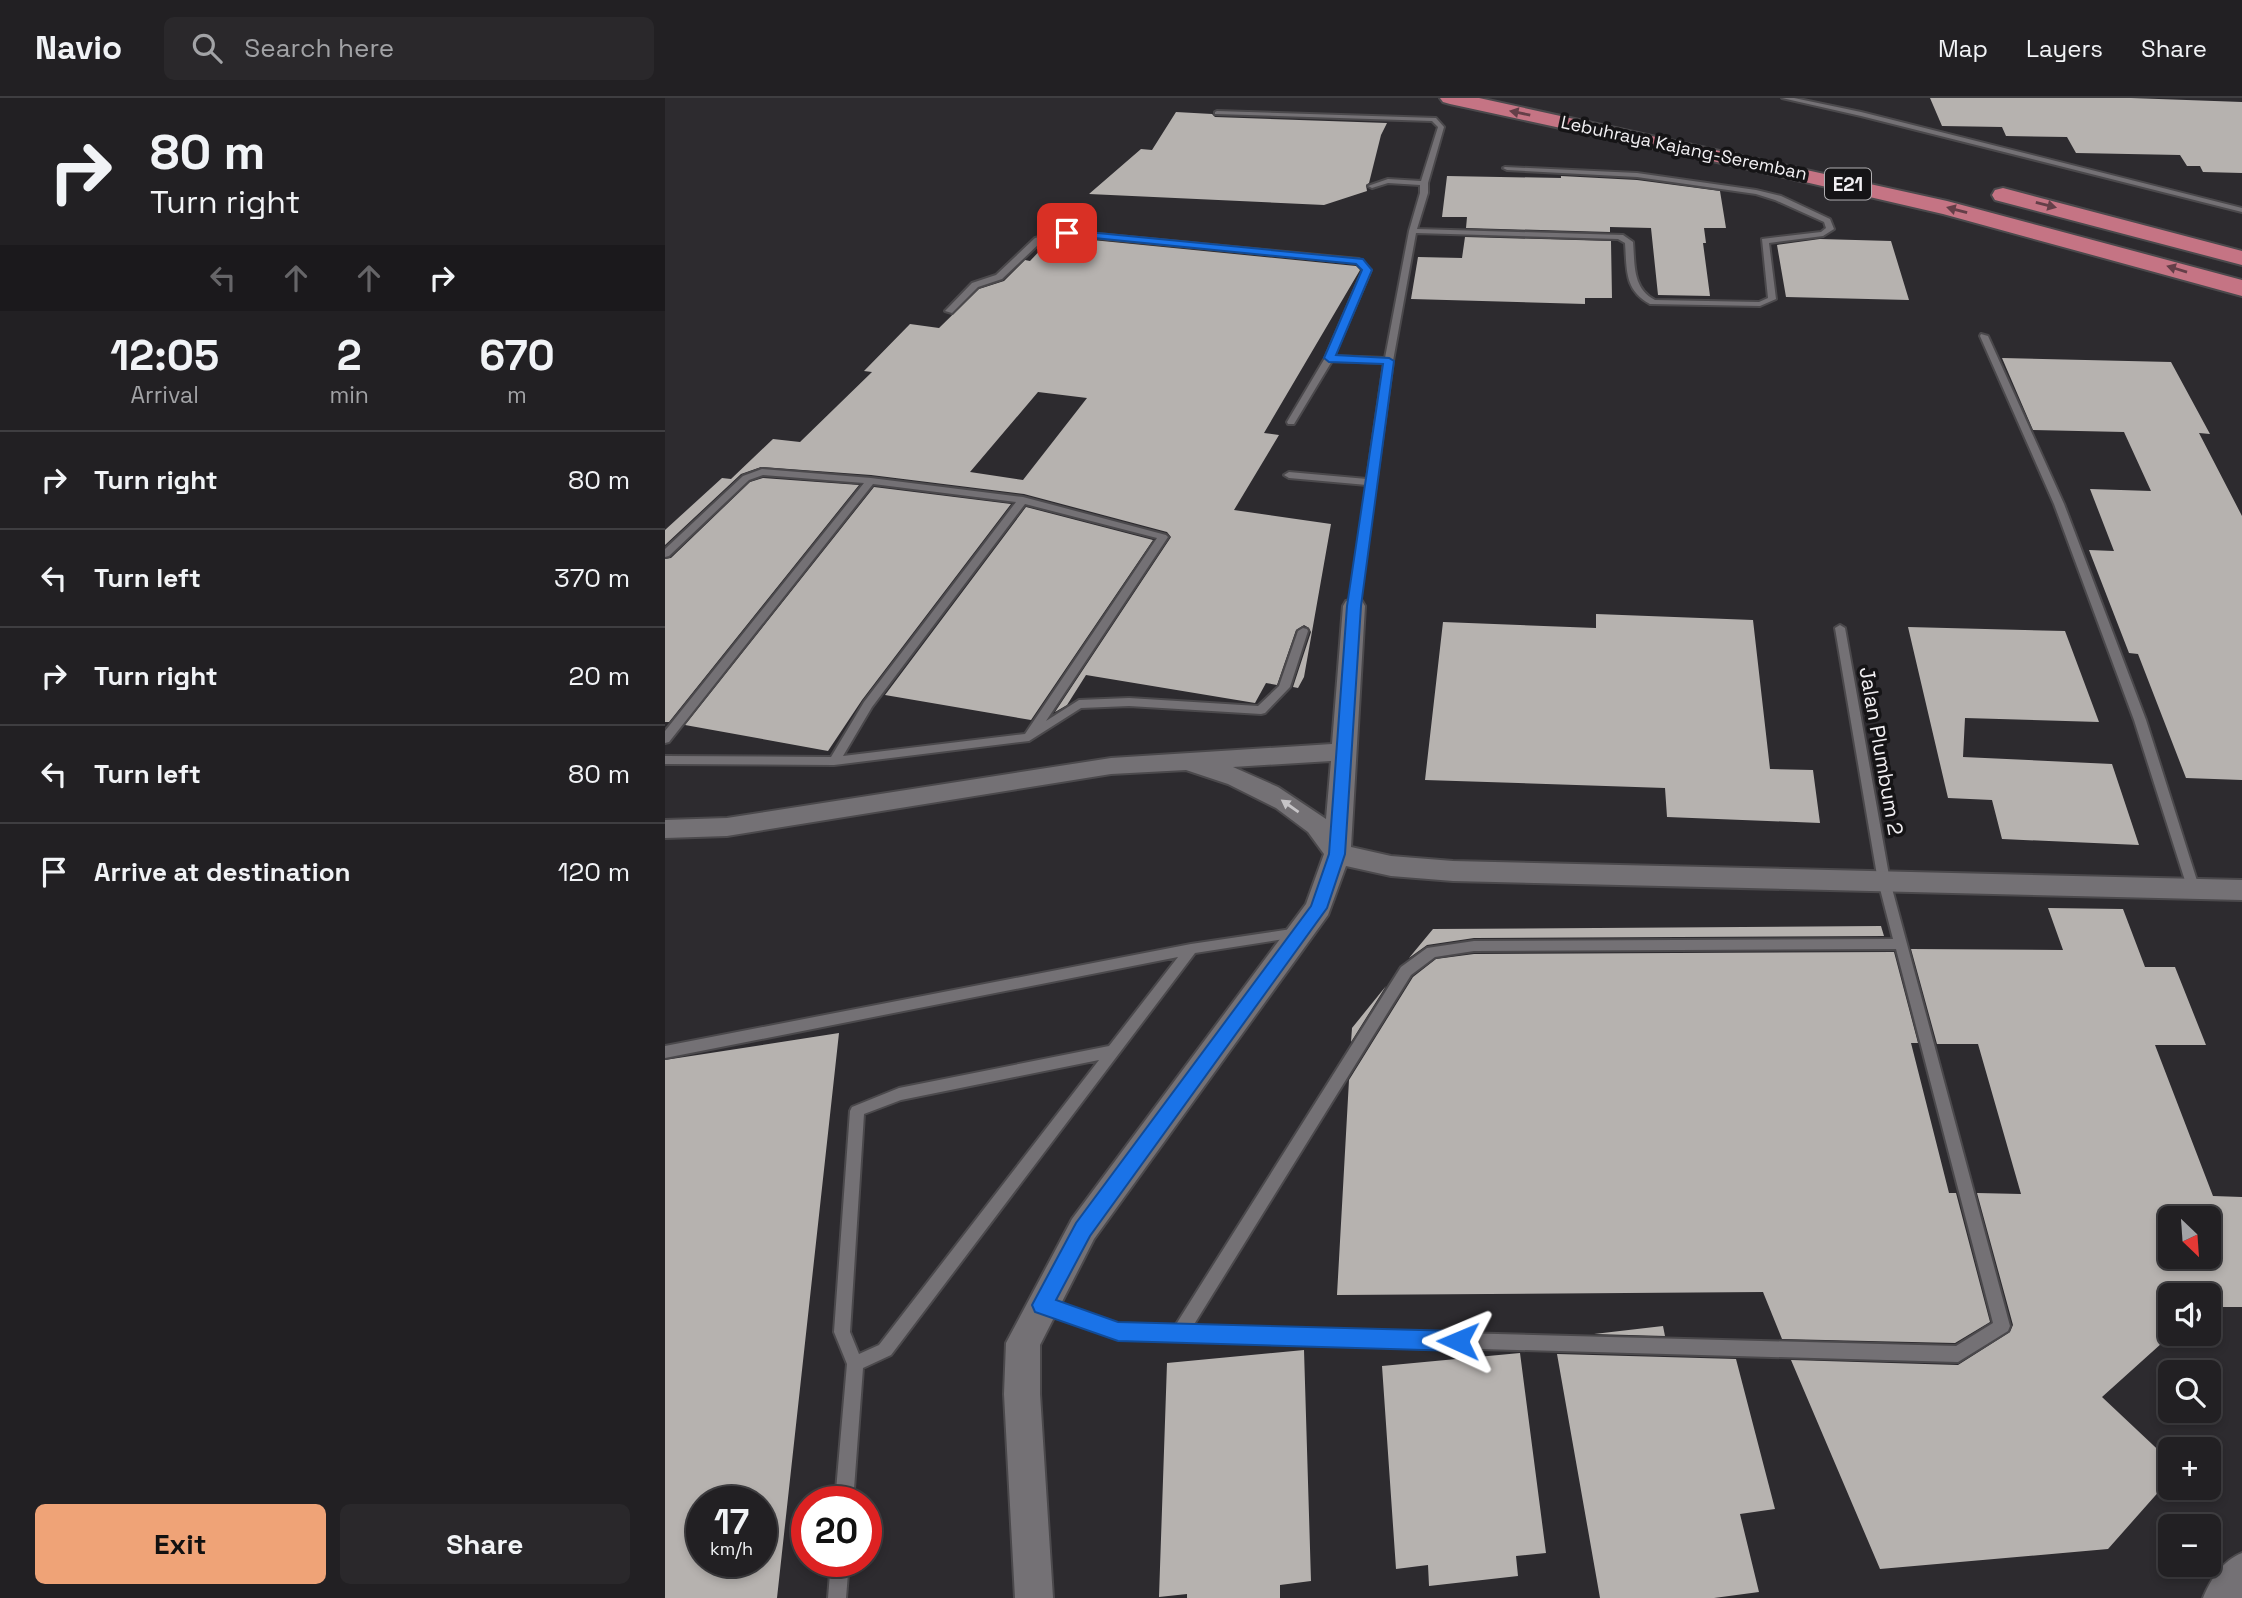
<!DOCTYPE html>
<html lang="en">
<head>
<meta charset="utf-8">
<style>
	:root { --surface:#222023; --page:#2a282b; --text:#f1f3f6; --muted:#a2a3a6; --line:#3f3e41; --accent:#efa377 }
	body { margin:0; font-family:"Space Grotesk",sans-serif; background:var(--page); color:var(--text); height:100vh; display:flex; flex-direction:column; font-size:26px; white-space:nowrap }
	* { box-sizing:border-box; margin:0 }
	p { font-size:23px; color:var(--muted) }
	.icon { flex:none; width:38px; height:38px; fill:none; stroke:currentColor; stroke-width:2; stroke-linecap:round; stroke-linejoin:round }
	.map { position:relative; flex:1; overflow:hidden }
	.sheet { display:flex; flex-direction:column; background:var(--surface); width:665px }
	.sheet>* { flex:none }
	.hud { background:#222023; color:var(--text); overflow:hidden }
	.needle { width:46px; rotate:155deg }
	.controls { position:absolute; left:1493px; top:1108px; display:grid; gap:14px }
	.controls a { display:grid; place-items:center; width:63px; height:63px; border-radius:10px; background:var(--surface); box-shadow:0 4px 10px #0003,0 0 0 2px var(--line); font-size:35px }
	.speed { position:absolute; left:21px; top:1388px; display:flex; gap:14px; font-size:35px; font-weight:700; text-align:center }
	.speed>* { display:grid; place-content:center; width:91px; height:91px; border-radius:50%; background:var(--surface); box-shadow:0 4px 10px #0003,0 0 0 2px var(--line); line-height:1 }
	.speed small { font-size:18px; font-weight:400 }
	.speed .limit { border:10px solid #d22; background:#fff; color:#111 }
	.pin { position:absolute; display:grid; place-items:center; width:60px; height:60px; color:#fff; margin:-30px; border-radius:14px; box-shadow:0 4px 10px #0006 }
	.me { position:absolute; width:77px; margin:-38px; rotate:271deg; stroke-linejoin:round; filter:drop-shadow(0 0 5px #0008) }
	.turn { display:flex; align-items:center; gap:24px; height:147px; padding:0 35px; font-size:32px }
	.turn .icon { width:91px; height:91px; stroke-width:2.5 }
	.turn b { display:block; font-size:49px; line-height:60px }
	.lanes { display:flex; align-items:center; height:66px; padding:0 35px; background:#0003; justify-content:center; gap:35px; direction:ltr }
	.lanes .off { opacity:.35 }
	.eta { display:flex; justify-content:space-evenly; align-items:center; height:119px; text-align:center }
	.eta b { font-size:42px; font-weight:700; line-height:49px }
	.button { display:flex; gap:14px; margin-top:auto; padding:14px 35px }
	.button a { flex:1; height:80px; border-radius:10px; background:var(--accent); color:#111; font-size:28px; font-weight:700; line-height:80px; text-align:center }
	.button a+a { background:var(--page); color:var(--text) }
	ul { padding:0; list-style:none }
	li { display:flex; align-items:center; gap:21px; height:98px; padding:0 35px; border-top:2px solid var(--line) }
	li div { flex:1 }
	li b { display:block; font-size:26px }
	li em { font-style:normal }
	header { display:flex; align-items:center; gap:42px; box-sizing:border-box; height:98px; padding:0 35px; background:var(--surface); border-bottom:2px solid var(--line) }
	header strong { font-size:33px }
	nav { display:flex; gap:38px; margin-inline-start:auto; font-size:24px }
	.search { width:490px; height:63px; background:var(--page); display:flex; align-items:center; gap:18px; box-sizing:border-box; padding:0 24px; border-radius:10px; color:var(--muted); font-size:26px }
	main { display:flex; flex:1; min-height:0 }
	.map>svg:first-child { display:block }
	.building { fill:#b6b2af; fill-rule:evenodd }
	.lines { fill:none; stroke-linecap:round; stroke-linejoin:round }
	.lane-casing { stroke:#4b494c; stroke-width:4 }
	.street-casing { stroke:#4b494c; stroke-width:4 }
	.highway-casing { stroke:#4b494c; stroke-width:4 }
	.lane { fill:#747175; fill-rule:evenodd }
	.street { fill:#747175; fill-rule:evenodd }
	.highway { fill:#c57484; fill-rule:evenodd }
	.oneway { fill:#643f48 }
	.oneway2 { fill:#c6c4c7 }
	.route { fill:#1a73e8; stroke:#114b97; stroke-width:2 }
	.labels { text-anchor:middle; stroke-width:7; stroke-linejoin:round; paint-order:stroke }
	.far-street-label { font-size:18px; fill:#f2f0f3; stroke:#151416 }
	.shield { fill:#151416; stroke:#b0aeb1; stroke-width:2 }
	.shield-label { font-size:19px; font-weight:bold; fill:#f2f0f3 }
	.street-label { font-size:21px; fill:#f2f0f3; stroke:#151416 }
</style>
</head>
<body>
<header>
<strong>Navio</strong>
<div class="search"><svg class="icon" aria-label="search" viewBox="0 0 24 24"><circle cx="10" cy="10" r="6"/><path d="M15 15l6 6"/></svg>Search here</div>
<nav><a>Map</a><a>Layers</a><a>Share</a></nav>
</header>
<main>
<section class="sheet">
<div class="hud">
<div class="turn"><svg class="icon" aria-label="right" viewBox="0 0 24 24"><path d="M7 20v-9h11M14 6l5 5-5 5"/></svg><div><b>80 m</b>Turn right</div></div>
<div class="lanes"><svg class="icon off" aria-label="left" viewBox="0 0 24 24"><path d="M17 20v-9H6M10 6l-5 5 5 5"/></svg><svg class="icon off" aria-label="ahead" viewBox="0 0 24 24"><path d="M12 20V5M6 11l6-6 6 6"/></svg><svg class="icon off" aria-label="ahead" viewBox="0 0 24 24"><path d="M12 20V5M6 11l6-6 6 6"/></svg><svg class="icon" aria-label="right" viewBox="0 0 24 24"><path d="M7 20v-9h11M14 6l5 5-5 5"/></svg></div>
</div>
<div class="eta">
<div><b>12:05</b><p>Arrival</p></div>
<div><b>2</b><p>min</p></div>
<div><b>670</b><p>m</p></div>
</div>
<ul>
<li><svg class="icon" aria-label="right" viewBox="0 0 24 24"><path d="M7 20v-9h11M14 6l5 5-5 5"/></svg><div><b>Turn right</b></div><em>80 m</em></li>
<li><svg class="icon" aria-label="left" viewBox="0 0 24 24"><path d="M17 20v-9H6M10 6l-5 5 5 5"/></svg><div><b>Turn left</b></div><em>370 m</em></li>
<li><svg class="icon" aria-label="right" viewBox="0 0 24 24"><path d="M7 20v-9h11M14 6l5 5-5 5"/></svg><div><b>Turn right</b></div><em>20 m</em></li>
<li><svg class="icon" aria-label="left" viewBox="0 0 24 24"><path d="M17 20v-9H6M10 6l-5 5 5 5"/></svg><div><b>Turn left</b></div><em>80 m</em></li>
<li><svg class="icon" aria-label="arrive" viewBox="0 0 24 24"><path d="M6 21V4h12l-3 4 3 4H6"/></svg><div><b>Arrive at destination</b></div><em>120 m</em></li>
</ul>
<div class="button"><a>Exit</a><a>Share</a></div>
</section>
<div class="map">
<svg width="1577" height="1500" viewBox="0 0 1577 1500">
	<rect width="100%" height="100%" fill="#2d2b2f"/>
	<path class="building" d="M1265 0H1466L1577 4V75L1538 74 1535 68H1522L1515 57 1411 55 1402 39 1341 38 1337 29 1277 28Z
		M511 14 547 16 550 19 722 25 716 37 704 85 701 87 702 93 659 107 424 96 476 51 487 52Z
		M782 78 896 80V78L972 82 1055 93 1061 130H1039L1041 145H1038L1045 198 993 197 986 130 945 129V134L801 130 802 119H777Z
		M800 139 946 143 947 200H920V206L746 201 753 159 797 160Z
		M407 140 691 168 695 172 599 335 614 337 569 412 666 426 639 579 633 590 628 589 646 534 644 530 639 527 631 532 612 587 601 585 590 605 421 577 402 607 390 614 506 439 502 434 359 396 206 377 96 369 76 376 0 447V432L57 380 66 381 108 341 135 344 207 274 199 273 245 226 274 230 314 191 339 183 360 162 365 163 382 145ZM373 294 422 300 358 382 305 374Z
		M1155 141 1226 143 1244 202 1121 199 1112 147Z
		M1337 260 1506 264 1545 336 1534 335 1577 418V682L1521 680 1473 556 1464 555 1424 452 1449 453 1425 391 1486 393 1459 334 1368 332Z
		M98 380 194 387 4 624H0V461L6 460 85 384Z
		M209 389 346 406 197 602 163 653 20 627Z
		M361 409 488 442 366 622 220 597Z
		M931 516 1088 522 1105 671 1148 672 1155 725 1002 719 1000 690 760 682 778 524 931 530Z
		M1243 529 1400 533 1434 624 1300 620 1298 659 1447 666 1474 747 1337 741 1327 702 1283 700Z
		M1383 810 1458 811 1480 869H1510L1541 947H1490L1548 1098 1577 1099V1209H1544V1197H1505V1236H1507L1437 1299 1505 1363V1381L1443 1451 1215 1471 1126 1262 1293 1267 1345 1234 1348 1227 1312 1095 1356 1096 1313 946H1272L1246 851 1398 852ZM1505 1120H1544V1158H1505Z
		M1216 828 1219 838 809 840 762 847 744 860 768 831Z
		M1229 854 1253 945H1246L1284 1095H1291L1325 1224 1290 1245 1117 1241 1098 1194 672 1197 684 982 748 879 771 861 809 856Z
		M721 888 686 944 687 930Z
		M174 935 112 1500H0V962ZM37 1404H96V1463H37Z
		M998 1228 1000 1238 929 1236Z
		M639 1252 646 1483 615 1487V1500H522V1496L494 1499 502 1265Z
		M855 1255 881 1455 851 1458 853 1478 764 1488 763 1467 731 1471 717 1268Z
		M892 1256 1071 1261 1110 1411 1075 1416 1094 1494 1049 1500H935Z"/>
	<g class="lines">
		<defs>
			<path id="lane" d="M1117 0H1129L1196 14 1577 110V114L1196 18Z
				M552 13 771 20 779 29 763 85V95L752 131 958 137 968 144C970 166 967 190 990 202L1094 204 1103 200 1097 141 1156 134 1161 130 1159 124 1110 102 1091 96 972 79 842 72 838 70 840 69 972 75 1091 92 1116 98 1165 121 1169 131 1158 138 1104 145 1111 201 1095 208 985 206C959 192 962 171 960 145L953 141 751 135 728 263 694 508 689 511 684 508 702 387 624 380 619 377 624 374 702 381 719 265 667 263 629 326H623L622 324 660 260 698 172 692 165 402 137 376 144 337 181 313 189 287 215 280 213 307 185 331 177 370 140 402 133 694 161 706 172 669 258 720 260 744 133 755 95V87L723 85 707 90 703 88 723 81 756 83 773 29 767 23 550 16V14Z
				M1316 236 1323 238 1399 406 1481 622 1534 789 1532 792H1524L1522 789 1469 622 1389 406 1315 238Z
				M97 371 206 380 358 399 501 437 503 439 381 623 414 602 464 600 593 608 614 588 633 533 638 530 642 531 643 533 625 589 600 615 596 616 464 608 416 610 364 643 169 667 0 666V658L166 659 199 604 351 404 208 386 4 644 0 645V633L199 385 98 377 84 382 4 458 0 459V451L78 378ZM360 406 492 440 360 636 178 658 207 609Z
				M1175 527 1180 530 1225 783 1345 1228 1343 1233 1293 1264 453 1241 372 1212 370 1207 372 1202 378 1200 453 1227 510 1228 736 869 762 850 809 843 1228 841 1213 783 1170 530ZM1231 851 1328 1225 1291 1248 528 1228 746 877 770 859 809 853Z
				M633 830 638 832 639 835 638 838 530 855 226 1257 198 1270 188 1404H170L182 1266 169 1234 185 1013 187 1009 234 990 444 948 513 859 0 960V948L526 846ZM434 962 214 1247 194 1256 185 1234 199 1016 236 1002Z
				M166 1463H184L181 1500H163Z"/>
			<path id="street" d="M689 501 697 503 700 508 686 749 726 758 788 763 1577 782V802L788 783 726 778 681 768 663 817 429 1141 375 1247V1296L388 1500H350L339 1296 341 1245 407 1121 641 806 659 756 643 734 611 710 563 686 521 672 446 676 62 738 0 740V722L62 720 446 660 667 646 678 508 681 503ZM666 663 661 721 613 689 568 669Z
				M1577 1455V1500H1538C1546 1481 1557 1463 1577 1455Z"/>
			<path id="highway" d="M775 0H814L1282 103 1577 182V198L1278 116 1084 71 785 6 778 4Z
				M1338 90 1577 153V167L1330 102 1327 97 1330 92Z"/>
		</defs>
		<use href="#lane" class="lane-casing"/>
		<use href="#street" class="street-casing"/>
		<use href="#highway" class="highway-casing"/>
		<use href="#lane" class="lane"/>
		<use href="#street" class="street"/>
		<use href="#highway" class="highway"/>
	</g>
	<defs><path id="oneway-solid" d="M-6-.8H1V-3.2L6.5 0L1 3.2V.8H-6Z" transform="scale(1.75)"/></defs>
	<g class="oneway">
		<use href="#oneway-solid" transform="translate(855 15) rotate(-168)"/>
		<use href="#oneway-solid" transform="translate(1381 107) rotate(14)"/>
		<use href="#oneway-solid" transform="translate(1292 112) rotate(-165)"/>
		<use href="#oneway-solid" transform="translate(1512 171) rotate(-163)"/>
	</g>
	<use class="oneway2" href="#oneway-solid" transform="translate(625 708) rotate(-145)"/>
	<path class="route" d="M402 132 698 161 707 172 671 257 724 260 729 263 696 508 680 756 662 810 425 1138 391 1202 453 1224 793 1233 800 1236 803 1243 800 1250 793 1253 453 1243 370 1214 367 1207 411 1125 646 808 664 756 682 508 718 266 664 264 659 260 697 172 691 166 399 137 397 135Z"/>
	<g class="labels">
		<g class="far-street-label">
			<text transform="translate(1019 50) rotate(12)" y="6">Lebuhraya Kajang-Seremban</text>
		</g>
		<rect class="shield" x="1160" y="70.5" width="46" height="31" rx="5"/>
		<g class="shield-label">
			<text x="1183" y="93">E21</text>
		</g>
		<g class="street-label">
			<text transform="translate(1216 653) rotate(80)" y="7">Jalan Plumbum 2</text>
		</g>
	</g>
</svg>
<div class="controls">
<a><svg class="needle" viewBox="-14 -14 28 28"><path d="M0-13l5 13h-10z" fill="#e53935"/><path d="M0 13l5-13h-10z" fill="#a2a3a6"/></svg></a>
<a><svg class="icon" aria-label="sound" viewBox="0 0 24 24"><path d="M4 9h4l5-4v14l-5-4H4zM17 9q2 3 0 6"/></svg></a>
<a><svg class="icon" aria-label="search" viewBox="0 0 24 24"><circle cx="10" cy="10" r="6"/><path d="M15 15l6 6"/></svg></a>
<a>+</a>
<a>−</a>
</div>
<div class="speed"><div>17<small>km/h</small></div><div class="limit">20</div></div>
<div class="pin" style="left:402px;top:135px;background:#d93025"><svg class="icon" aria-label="arrive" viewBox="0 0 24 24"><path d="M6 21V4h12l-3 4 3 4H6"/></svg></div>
<svg class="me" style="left:793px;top:1243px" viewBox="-20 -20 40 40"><path d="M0-17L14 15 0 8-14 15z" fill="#1a73e8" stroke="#fff" stroke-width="4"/></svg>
</div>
</main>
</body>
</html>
